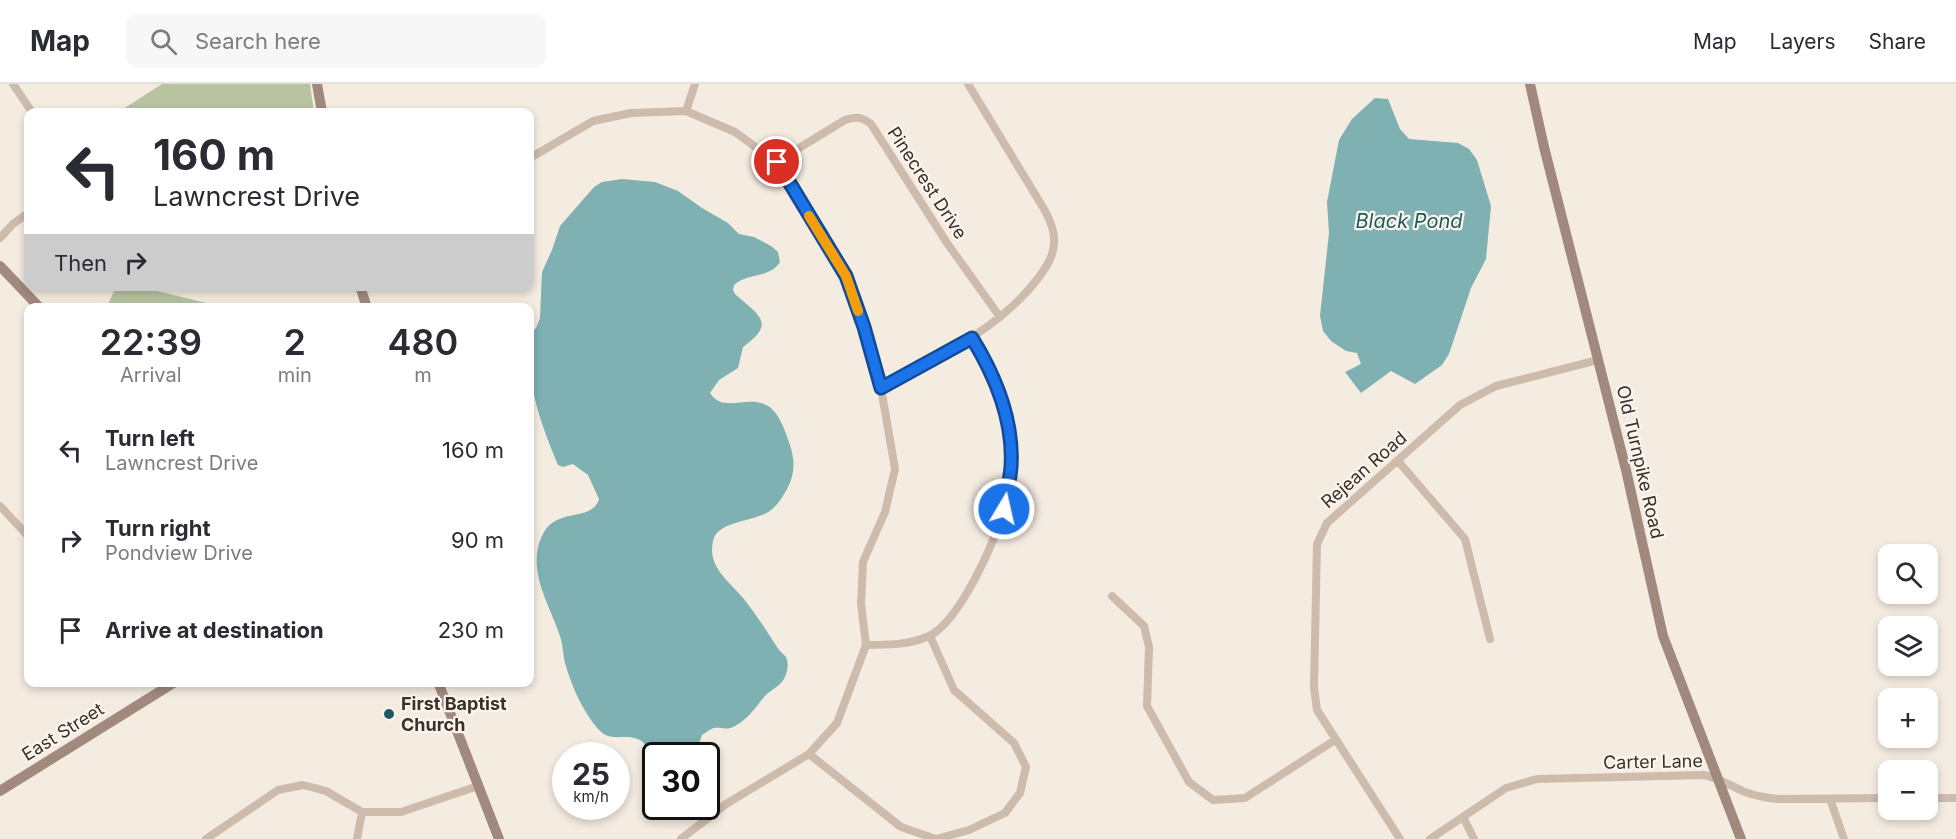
<!DOCTYPE html>
<html lang="en">
<head>
<meta charset="utf-8">
<style>
	:root { --surface:#fff; --page:#f7f7f7; --text:#2b2b33; --muted:#7c7c81; --line:#e1e1e2 }
	body { margin:0; font-family:Inter,sans-serif; background:var(--page); color:var(--text); height:100vh; display:flex; flex-direction:column; font-size:22px; white-space:nowrap }
	* { box-sizing:border-box; margin:0 }
	p { font-size:20px; color:var(--muted) }
	.icon { flex:none; width:33px; height:33px; fill:none; stroke:currentColor; stroke-width:2; stroke-linecap:round; stroke-linejoin:round }
	.map { position:relative; flex:1; overflow:hidden }
	.side { position:absolute; left:24px; top:219px; width:510px; height:384px; display:flex; flex-direction:column; background:var(--surface); border-radius:12px; box-shadow:0 3px 9px #0003 }
	.side>* { flex:none }
	.guide { position:absolute; left:24px; top:24px; width:510px; height:183px; border-radius:12px; box-shadow:0 3px 9px #0003; background:#fff; color:var(--text); overflow:hidden }
	.tools { position:absolute; left:1878px; top:460px; display:grid; gap:12px }
	.tools a { display:grid; place-items:center; width:60px; height:60px; border-radius:12px; background:var(--surface); box-shadow:0 3px 9px #0003; font-size:30px }
	.speed { position:absolute; left:552px; top:658px; display:flex; gap:12px; font-size:30px; font-weight:700; text-align:center }
	.speed>* { display:grid; place-content:center; width:78px; height:78px; border-radius:50%; background:var(--surface); box-shadow:0 3px 9px #0003; line-height:1 }
	.speed small { font-size:15px; font-weight:400 }
	.speed .limit { border:3px solid #111; border-radius:9px; background:#fff; color:#111 }
	.pin { position:absolute; display:grid; place-items:center; width:51px; height:51px; color:#fff; margin:-26px; border:3px solid #fff; border-radius:50%; box-shadow:0 2px 6px #0007 }
	.me { position:absolute; width:66px; margin:-33px; rotate:9deg; stroke-linejoin:round; filter:drop-shadow(0 0 4px #0008) }
	.turn { display:flex; align-items:center; gap:21px; height:126px; padding:0 30px; font-size:27px }
	.turn .icon { width:78px; height:78px; stroke-width:2.5 }
	.turn b { display:block; font-size:42px; line-height:51px }
	.then { display:flex; align-items:center; height:57px; padding:0 30px; background:#0003; gap:12px; font-size:22px }
	.eta { display:flex; justify-content:space-evenly; align-items:center; height:102px; text-align:center }
	.eta b { font-size:36px; font-weight:600; line-height:42px }
	ul { padding:0; list-style:none }
	li { display:flex; align-items:center; gap:18px; height:90px; padding:0 30px }
	li div { flex:1 }
	li b { display:block; font-size:22px }
	li em { font-style:normal }
	header { display:flex; align-items:center; gap:36px; box-sizing:border-box; height:84px; padding:0 30px; background:var(--surface); border-bottom:2px solid var(--line) }
	header strong { font-size:28px }
	nav { display:flex; gap:33px; margin-inline-start:auto; font-size:21px }
	.search { width:420px; height:54px; background:var(--page); display:flex; align-items:center; gap:15px; box-sizing:border-box; padding:0 21px; border-radius:12px; color:var(--muted); font-size:22px }
	.map>svg:first-child { display:block }
	.green { fill:#b8c4a0 }
	.water { fill:#7fb0b2 }
	.lines { fill:none; stroke-linecap:round; stroke-linejoin:round }
	.street { stroke:#cdbbac; stroke-width:8 }
	.secondary { stroke:#a18a7d; stroke-width:10 }
	.route-casing { stroke:#114b97; stroke-width:15 }
	.route { stroke:#1a73e8; stroke-width:10 }
	.slow { stroke:#f59e0b; stroke-width:10 }
	.poi-dot { fill:#1f5a5e; stroke:#fbf5ee; stroke-width:2 }
	.labels { text-anchor:middle; stroke-width:4.5; stroke-linejoin:round; paint-order:stroke }
	.street-label { font-size:18px; fill:#3b302b; stroke:#fbf5ee }
	.poi-label { font-size:18px; font-weight:bold; fill:#3b302b; stroke:#fbf5ee; text-anchor:start }
	.water-label { font-size:20px; font-style:italic; fill:#1f5a5e; stroke:#fbf5ee }
</style>
</head>
<body>
<header>
<strong>Map</strong>
<div class="search"><svg class="icon" aria-label="search" viewBox="0 0 24 24"><circle cx="10" cy="10" r="6"/><path d="M15 15l6 6"/></svg>Search here</div>
<nav><a>Map</a><a>Layers</a><a>Share</a></nav>
</header>
<div class="map">
<svg width="1956" height="755" viewBox="0 0 1956 755">
	<rect width="100%" height="100%" fill="#f4ebe1"/>
	<path class="green" d="M162 0H310L314 28H124L123 25Z
		M119 203H149L153 206 223 223H107L114 207Z"/>
	<path class="water" d="M1375 14 1388 15 1400 45 1409 55 1458 59 1469 65 1477 76 1491 122 1486 175 1471 204 1449 270 1442 281 1415 300 1391 287 1361 309 1345 288 1361 280 1357 269 1346 267 1331 257 1323 247 1320 232 1329 149 1327 118 1339 56 1352 35Z
		M622 95 655 98 678 107 702 124 728 139 739 150 754 153 771 162 778 168 780 178C769 195 748 188 734 201L733 206 735 210C760 232 776 239 743 263L738 284 719 296 710 309C723 330 748 310 768 322 779 328 786 349 790 361 795 376 795 391 787 405 783 412 778 421 771 426 757 438 717 436 713 457 707 483 729 497 743 514 755 529 767 547 777 563 779 567 784 570 786 573 788 577 788 583 787 587 783 603 773 603 764 613 755 624 748 635 735 642 727 647 722 643 714 644 710 645 705 649 702 651L696 668 689 672H656L655 678C648 672 648 660 640 656 624 648 612 660 598 645 582 626 572 603 565 579 563 571 563 561 560 552 550 521 526 486 542 452 555 422 592 439 599 415L588 391 573 380 563 383 558 381C548 357 538 332 533 306 529 288 529 269 530 250L536 244 540 234 542 188 552 166 560 142 594 103 602 98Z"/>
	<g class="lines">
		<path class="street" d="M13 0 32 28
			M686 27 695 0
			M530 74 593 37 631 29 686 27 735 48 776 78 846 192 864 243 881 304 895 385 885 428 863 478 861 520 866 561 837 639 809 670 726 720 681 755
			M776 78 845 36C856 32 862 33 871 40L947 159 1000 233
			M0 154 13 140 28 129
			M881 304C938 273 999 246 1039 193 1047 182 1055 170 1054 155 1054 144 1049 134 1044 125L968 0
			M1398 377 1465 455 1490 555
			M0 422 28 452
			M1112 512 1144 542 1149 563 1147 622 1189 698 1213 716 1245 714 1335 656
			M866 561C887 561 909 561 929 552 959 538 996 457 1004 424 1010 401 1012 376 1010 352 1006 316 991 284 972 254
			M809 670 901 743 936 755 969 746 1005 729 1020 709 1026 683 1014 659 954 606 930 552
			M1928 714H1956
			M1830 715 1844 755
			M1463 733 1474 755
			M206 755 278 706 303 701 326 707 362 728H401L478 702
			M357 755 362 728
			M1400 755 1317 626 1314 603 1317 460 1327 439 1460 321 1496 302 1598 276
			M1430 755 1506 704 1537 695 1704 691C1719 694 1731 702 1745 708 1756 712 1767 714 1778 715L1888 714"/>
		<path class="secondary" d="M317 0 322 28
			M1530 0 1544 63 1626 386 1663 552 1741 755
			M0 182 40 224
			M360 202 367 224
			M438 598 499 755
			M0 707 175 598"/>
	</g>
	<g class="lines">
		<defs>
			<path id="route" d="M777 78 846 192 864 243 881 304 972 254C996 293 1014 337 1011 383 1010 397 1006 411 1004 425"/>
		</defs>
		<use href="#route" class="route-casing"/>
		<use href="#route" class="route"/>
		<path class="slow" d="M809 132 846 192 858 227"/>
	</g>
	<circle class="poi-dot" cx="389" cy="630" r="6"/>
	<g class="labels">
		<g class="street-label">
			<text transform="translate(927 99) rotate(57)" y="6">Pinecrest Drive</text>
			<text transform="translate(1640 378) rotate(77)" y="6">Old Turnpike Road</text>
			<text transform="translate(1364 386) rotate(-41)" y="6">Rejean Road</text>
			<text transform="translate(63 648) rotate(-32)" y="6">East Street</text>
			<text transform="translate(1653 678) rotate(-1)" y="6">Carter Lane</text>
		</g>
		<g class="poi-label">
			<text x="401" y="626">First Baptist<tspan x="401" dy="21">Church</tspan></text>
		</g>
		<g class="water-label">
			<text x="1409" y="144">Black Pond</text>
		</g>
	</g>
</svg>
<div class="tools">
<a><svg class="icon" aria-label="search" viewBox="0 0 24 24"><circle cx="10" cy="10" r="6"/><path d="M15 15l6 6"/></svg></a>
<a><svg class="icon" aria-label="layers" viewBox="0 0 24 24"><path d="M12 4l9 5-9 5-9-5zM3 14l9 5 9-5"/></svg></a>
<a>+</a>
<a>−</a>
</div>
<div class="speed"><div>25<small>km/h</small></div><div class="limit">30</div></div>
<div class="pin" style="left:777px;top:78px;background:#d93025"><svg class="icon" aria-label="arrive" viewBox="0 0 24 24"><path d="M6 21V4h12l-3 4 3 4H6"/></svg></div>
<svg class="me" style="left:1004px;top:425px" viewBox="-20 -20 40 40"><circle r="17" fill="#1a73e8" stroke="#fff" stroke-width="3"/><path d="M0-11L8 9 0 5-8 9z" fill="#fff"/></svg>
<div class="guide">
<div class="turn"><svg class="icon" aria-label="left" viewBox="0 0 24 24"><path d="M17 20v-9H6M10 6l-5 5 5 5"/></svg><div><b>160 m</b>Lawncrest Drive</div></div>
<div class="then">Then<svg class="icon" aria-label="right" viewBox="0 0 24 24"><path d="M7 20v-9h11M14 6l5 5-5 5"/></svg></div>
</div>
<section class="side">
<div class="eta">
<div><b>22:39</b><p>Arrival</p></div>
<div><b>2</b><p>min</p></div>
<div><b>480</b><p>m</p></div>
</div>
<ul>
<li><svg class="icon" aria-label="left" viewBox="0 0 24 24"><path d="M17 20v-9H6M10 6l-5 5 5 5"/></svg><div><b>Turn left</b><p>Lawncrest Drive</p></div><em>160 m</em></li>
<li><svg class="icon" aria-label="right" viewBox="0 0 24 24"><path d="M7 20v-9h11M14 6l5 5-5 5"/></svg><div><b>Turn right</b><p>Pondview Drive</p></div><em>90 m</em></li>
<li><svg class="icon" aria-label="arrive" viewBox="0 0 24 24"><path d="M6 21V4h12l-3 4 3 4H6"/></svg><div><b>Arrive at destination</b></div><em>230 m</em></li>
</ul>
</section>
</div>
</body>
</html>
